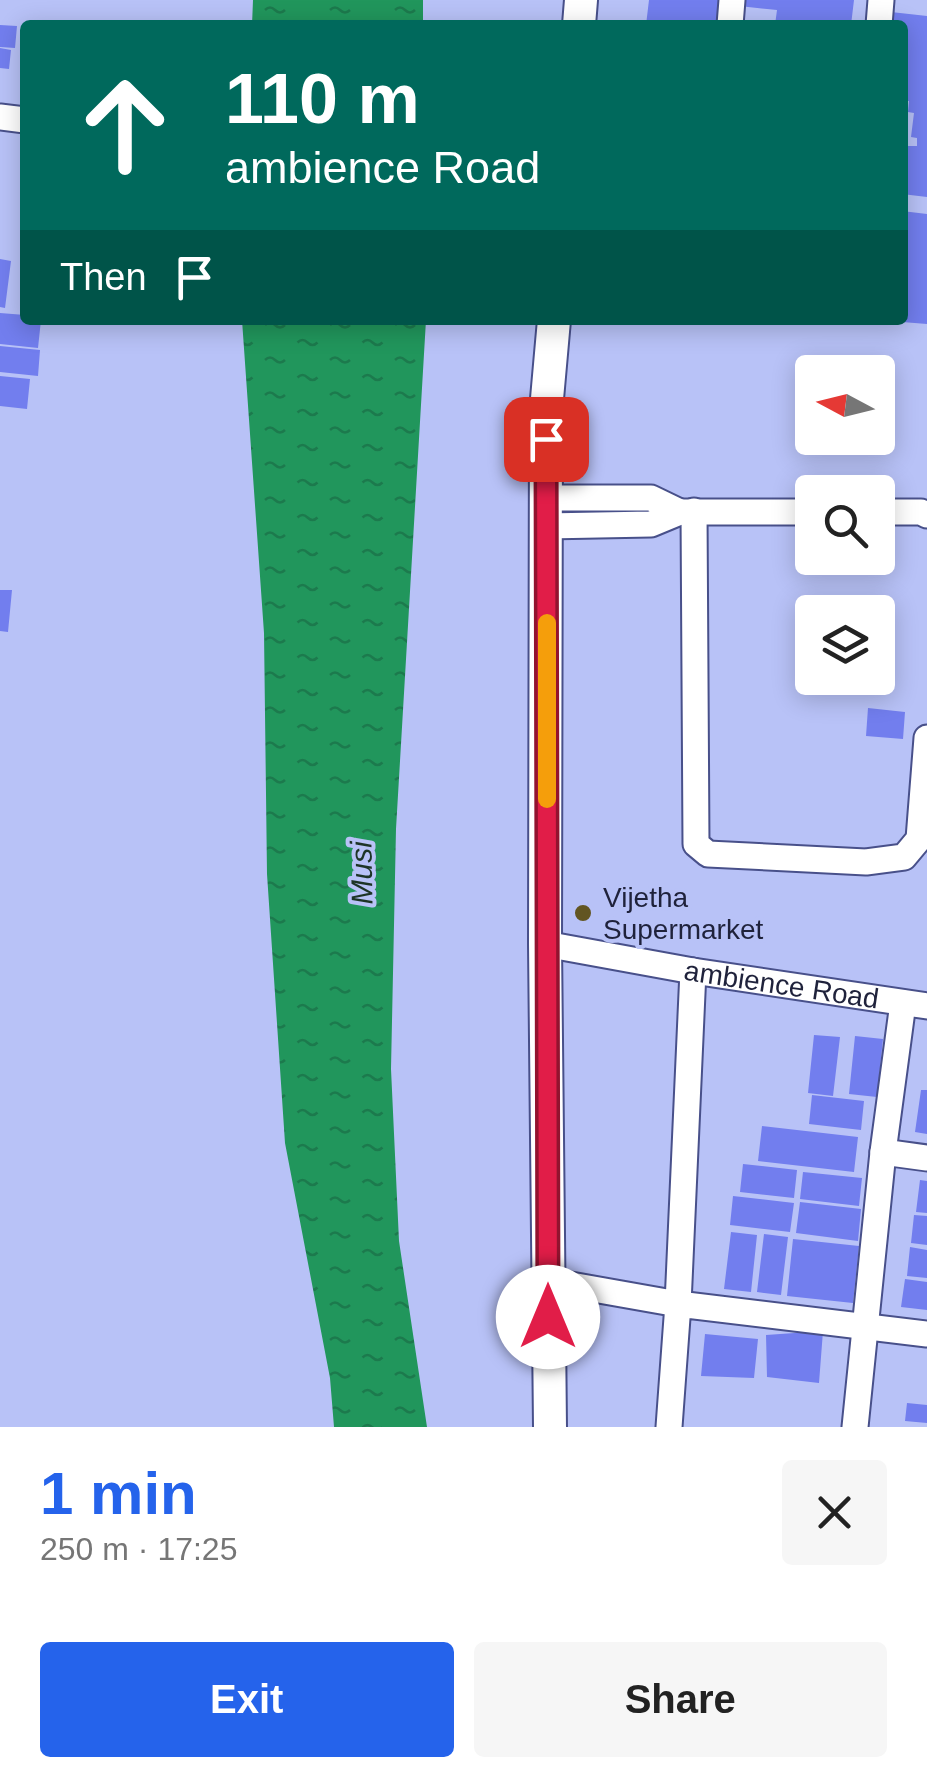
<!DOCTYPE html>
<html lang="en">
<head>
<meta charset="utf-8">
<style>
	:root { --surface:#fff; --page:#f6f6f6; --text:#222; --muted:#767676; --accent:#2563eb }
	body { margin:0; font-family:Helvetica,sans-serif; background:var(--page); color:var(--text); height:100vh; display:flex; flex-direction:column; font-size:38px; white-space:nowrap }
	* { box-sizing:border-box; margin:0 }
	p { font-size:32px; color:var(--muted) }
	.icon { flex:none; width:55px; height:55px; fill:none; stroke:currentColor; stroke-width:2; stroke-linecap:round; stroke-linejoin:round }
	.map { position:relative; height:1427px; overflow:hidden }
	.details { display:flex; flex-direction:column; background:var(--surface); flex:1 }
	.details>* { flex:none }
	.banner { position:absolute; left:20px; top:20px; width:888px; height:305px; border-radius:10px; box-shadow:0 5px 25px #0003; background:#00695c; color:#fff; overflow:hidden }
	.needle { width:65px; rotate:277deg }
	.controls { position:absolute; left:795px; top:355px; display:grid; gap:20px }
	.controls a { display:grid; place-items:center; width:100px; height:100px; border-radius:10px; background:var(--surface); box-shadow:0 5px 25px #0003; font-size:50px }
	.pin { position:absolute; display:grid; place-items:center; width:85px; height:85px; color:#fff; margin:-42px; border-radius:20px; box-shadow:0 5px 15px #0006 }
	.me { position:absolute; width:110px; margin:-55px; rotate:0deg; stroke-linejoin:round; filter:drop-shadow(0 0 8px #0008) }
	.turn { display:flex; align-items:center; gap:35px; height:210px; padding:0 40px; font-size:45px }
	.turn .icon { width:130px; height:130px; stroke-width:2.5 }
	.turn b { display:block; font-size:70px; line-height:85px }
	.then { display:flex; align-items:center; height:95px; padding:0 40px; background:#0003; gap:20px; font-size:38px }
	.round { display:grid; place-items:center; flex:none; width:105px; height:105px; border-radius:10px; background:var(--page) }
	.overview { display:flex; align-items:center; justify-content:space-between; height:170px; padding:0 40px }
	h1 { font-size:60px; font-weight:700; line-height:75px; color:var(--accent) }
	.button { display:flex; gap:20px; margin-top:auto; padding:20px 40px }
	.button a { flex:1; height:115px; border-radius:10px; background:var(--accent); color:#fff; font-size:40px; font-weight:700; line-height:115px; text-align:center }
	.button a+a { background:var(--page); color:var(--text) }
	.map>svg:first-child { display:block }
	.water { fill:url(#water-ripples) }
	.building { fill:#727eee }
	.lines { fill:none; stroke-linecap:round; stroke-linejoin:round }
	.minor-casing { stroke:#48508a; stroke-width:29 }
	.tertiary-casing { stroke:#48508a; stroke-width:36 }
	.minor { stroke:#fff; stroke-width:25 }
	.tertiary { stroke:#fff; stroke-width:32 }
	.route-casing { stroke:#92132f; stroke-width:25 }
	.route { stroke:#e11d48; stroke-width:18 }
	.slow { stroke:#f59e0b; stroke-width:18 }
	.poi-dot { fill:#625522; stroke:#b8c2f7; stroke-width:4 }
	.labels { text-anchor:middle; stroke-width:8; stroke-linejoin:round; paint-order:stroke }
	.poi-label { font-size:28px; fill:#1f223b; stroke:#b8c2f7; text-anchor:start }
	.street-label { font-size:28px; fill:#1f223b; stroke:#b8c2f7 }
	.water-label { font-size:30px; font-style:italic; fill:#1d3426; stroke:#b8c2f7 }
</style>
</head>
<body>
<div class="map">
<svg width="927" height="1427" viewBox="0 0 927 1427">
	<defs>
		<pattern id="water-ripples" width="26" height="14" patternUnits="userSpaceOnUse" patternTransform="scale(2.5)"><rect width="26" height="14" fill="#21965c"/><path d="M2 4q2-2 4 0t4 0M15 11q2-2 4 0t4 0" fill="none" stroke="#1c7a4d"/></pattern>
	</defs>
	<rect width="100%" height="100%" fill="#b8c2f7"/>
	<path class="water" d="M253 0H423V25H252Z
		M242 320H426L396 829 391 1069 399 1241 427 1427H334L330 1378 285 1143 267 874 264 633Z"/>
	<path class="building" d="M649 0H724L722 25H646Z
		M739 0H854L851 25H775L777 10 739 6Z
		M891 12 927 16V197L902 194V141H908V146H917V138L911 137 914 113 908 112 909 101H902V25H890Z
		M0 25 17 26 15 48 0 47Z
		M0 48 11 50 9 69 0 68Z
		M902 211 927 214V324L902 322Z
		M0 259 11 261 5 308 0 307Z
		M0 313 25 315V320H41L38 348 0 344Z
		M0 346 40 350 38 376 0 372Z
		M0 376 30 379 27 409 0 406Z
		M0 590H12L8 632 0 631Z
		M868 708 905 712 903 739 866 736Z
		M814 1035 840 1037 833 1096 808 1093Z
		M855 1036 883 1039 877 1097 849 1094Z
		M921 1090H927V1134L915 1132Z
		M812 1095 864 1101 861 1130 809 1124Z
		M762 1126 858 1137 854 1172 758 1161Z
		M743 1164 797 1170 794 1198 740 1192Z
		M803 1172 862 1178 859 1206 800 1199Z
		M920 1180 927 1181V1213L916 1212Z
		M733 1196 794 1203 790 1232 730 1225Z
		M800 1202 861 1209 858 1241 796 1233Z
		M914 1215 927 1216V1245L911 1243Z
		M731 1232 757 1235 751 1292 724 1289Z
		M764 1234 788 1237 781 1295 757 1292Z
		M793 1239 859 1246 853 1303 787 1296Z
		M910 1247 927 1250V1278L907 1276Z
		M905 1279 927 1282V1310L901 1307Z
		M823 1331 819 1383 767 1377 766 1335Z
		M705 1334 758 1339 754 1378 701 1376Z
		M907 1403 927 1405V1423L905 1421Z"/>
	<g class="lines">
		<defs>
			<g id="minor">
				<path d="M730 25 732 0"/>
				<path d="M879 25 881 0"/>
				<path d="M0 117 25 120"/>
				<path d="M546 498H651L680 512 651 524 546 526"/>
				<path d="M694 511 696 844 708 854 866 862 904 857 919 839 927 738"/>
				<path d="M680 512H812"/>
				<path d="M878 512H921L927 515"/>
				<path id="s1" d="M545 944 693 971 927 1006"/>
				<path d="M883 1152 927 1158"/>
				<path d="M548 1281 678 1304 693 971"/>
				<path d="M669 1427 678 1304 927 1334"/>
				<path d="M855 1427 883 1152 903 1003"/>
			</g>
			<path id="tertiary" d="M579 25 581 0
				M550 1427 545 944 546 410 554 320"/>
		</defs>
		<use href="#minor" class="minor-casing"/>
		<use href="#tertiary" class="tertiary-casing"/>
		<use href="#minor" class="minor"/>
		<use href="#tertiary" class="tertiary"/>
	</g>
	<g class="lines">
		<defs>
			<path id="route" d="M546 439 548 1317"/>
		</defs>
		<use href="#route" class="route-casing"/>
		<use href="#route" class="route"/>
		<path class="slow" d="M547 623V799"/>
	</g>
	<circle class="poi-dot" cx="583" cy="913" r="10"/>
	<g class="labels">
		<g class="poi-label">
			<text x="603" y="907">Vijetha<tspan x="603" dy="32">Supermarket</tspan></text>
		</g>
		<g class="street-label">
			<text dy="10" stroke="none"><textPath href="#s1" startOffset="240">ambience Road</textPath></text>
		</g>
		<g class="water-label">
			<text transform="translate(362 873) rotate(-91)" y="10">Musi</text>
		</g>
	</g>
</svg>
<div class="controls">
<a><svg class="needle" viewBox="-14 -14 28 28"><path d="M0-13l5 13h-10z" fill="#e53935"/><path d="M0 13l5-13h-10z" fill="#767676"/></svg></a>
<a><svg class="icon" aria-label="search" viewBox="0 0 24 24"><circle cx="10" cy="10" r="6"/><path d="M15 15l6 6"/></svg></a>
<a><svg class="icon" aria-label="layers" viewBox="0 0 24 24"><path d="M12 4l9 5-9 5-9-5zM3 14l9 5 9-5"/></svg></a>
</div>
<div class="pin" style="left:546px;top:439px;background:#d93025"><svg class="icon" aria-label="arrive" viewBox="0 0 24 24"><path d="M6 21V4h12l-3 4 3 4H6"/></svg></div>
<svg class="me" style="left:548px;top:1317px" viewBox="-20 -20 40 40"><circle r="19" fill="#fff"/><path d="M0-13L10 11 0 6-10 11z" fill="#e11d48"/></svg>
<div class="banner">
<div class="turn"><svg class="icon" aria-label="ahead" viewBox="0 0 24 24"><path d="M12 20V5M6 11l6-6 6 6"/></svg><div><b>110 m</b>ambience Road</div></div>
<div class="then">Then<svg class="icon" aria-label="arrive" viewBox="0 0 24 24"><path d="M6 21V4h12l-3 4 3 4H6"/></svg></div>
</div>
</div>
<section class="details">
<div class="overview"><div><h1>1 min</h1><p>250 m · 17:25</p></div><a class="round"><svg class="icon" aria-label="close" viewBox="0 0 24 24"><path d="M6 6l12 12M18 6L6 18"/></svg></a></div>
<div class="button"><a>Exit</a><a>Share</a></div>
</section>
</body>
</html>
